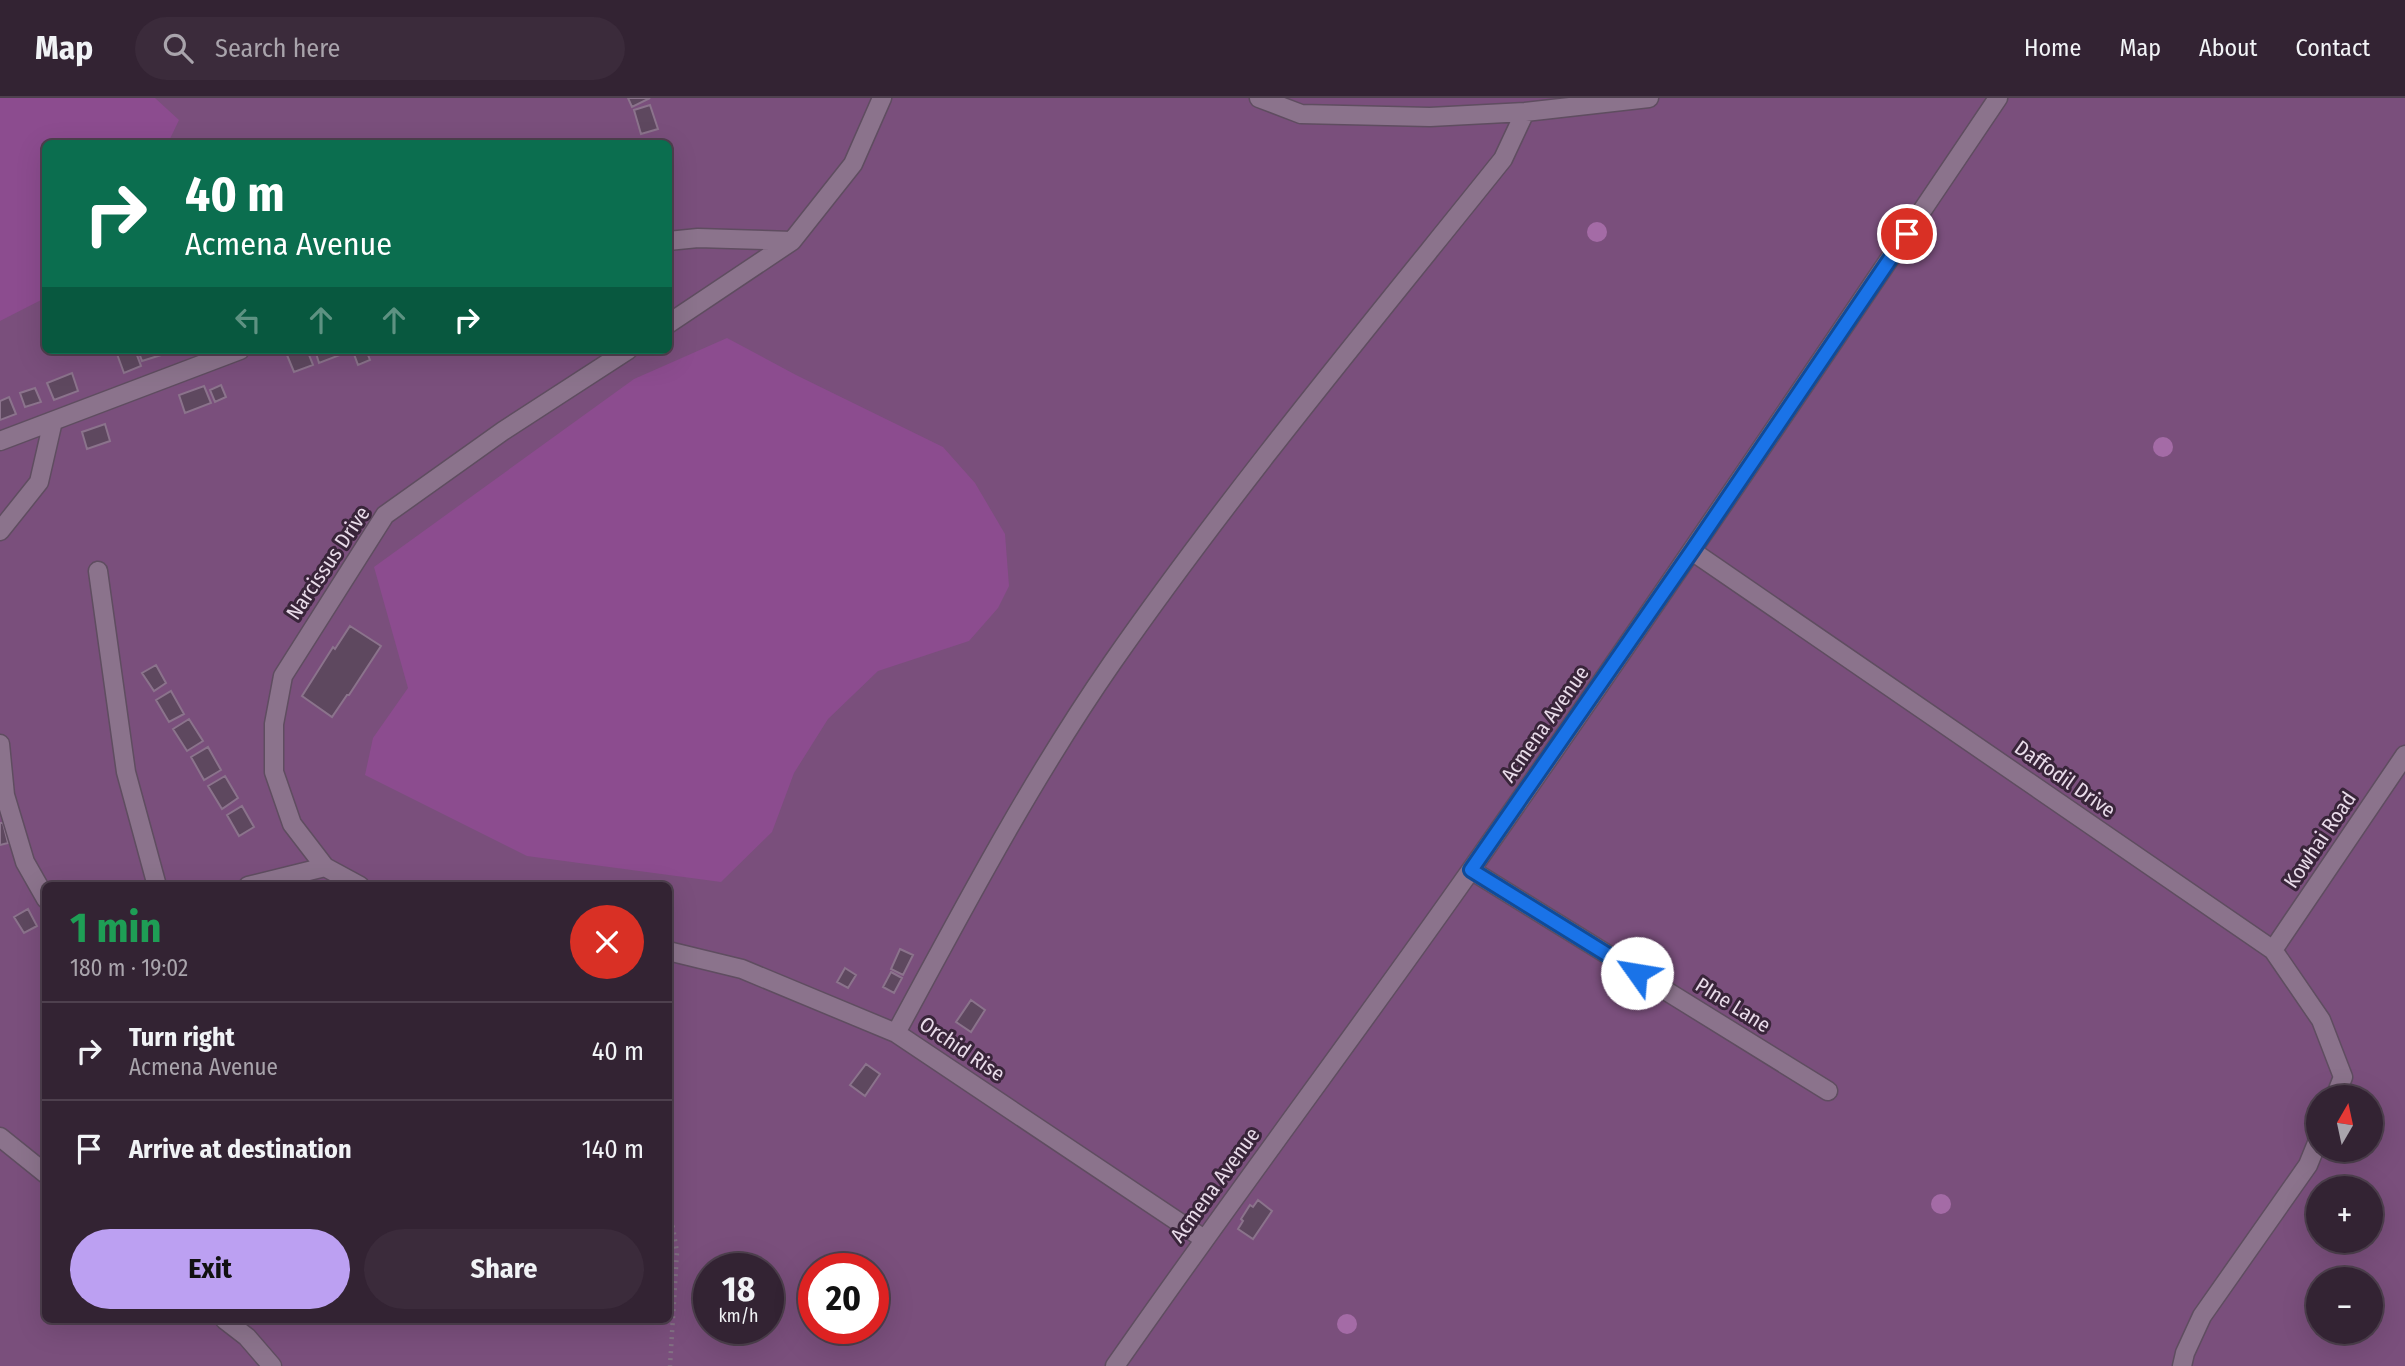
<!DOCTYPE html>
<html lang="en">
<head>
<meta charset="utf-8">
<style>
	:root { --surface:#332333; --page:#3b2b3b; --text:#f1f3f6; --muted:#a9a4ac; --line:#4e404e; --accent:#bca0f2 }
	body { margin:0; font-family:"Fira Sans Condensed",sans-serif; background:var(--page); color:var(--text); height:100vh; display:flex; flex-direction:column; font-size:26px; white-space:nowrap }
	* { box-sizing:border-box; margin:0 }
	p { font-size:23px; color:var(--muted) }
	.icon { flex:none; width:38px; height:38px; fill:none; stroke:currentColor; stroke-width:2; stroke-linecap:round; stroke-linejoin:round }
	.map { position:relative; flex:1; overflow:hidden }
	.panel { position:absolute; left:42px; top:784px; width:630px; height:441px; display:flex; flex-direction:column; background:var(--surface); border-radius:10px; box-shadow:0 7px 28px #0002,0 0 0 2px var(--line) }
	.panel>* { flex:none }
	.top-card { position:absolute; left:42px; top:42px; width:630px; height:214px; border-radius:10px; box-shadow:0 7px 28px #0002,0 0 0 2px var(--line); background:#0b6e4f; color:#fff; overflow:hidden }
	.needle { width:46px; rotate:9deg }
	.tools { position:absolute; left:2306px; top:987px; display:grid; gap:14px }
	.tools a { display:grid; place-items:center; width:77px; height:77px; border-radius:50%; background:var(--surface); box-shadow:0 7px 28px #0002,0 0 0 2px var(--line); font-size:35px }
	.speed { position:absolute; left:693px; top:1155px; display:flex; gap:14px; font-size:35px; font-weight:700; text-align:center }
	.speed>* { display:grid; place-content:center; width:91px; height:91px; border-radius:50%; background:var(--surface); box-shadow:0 7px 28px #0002,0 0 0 2px var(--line); line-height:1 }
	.speed small { font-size:18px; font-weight:400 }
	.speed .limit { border:10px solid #d22; background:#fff; color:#111 }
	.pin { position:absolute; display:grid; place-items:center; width:60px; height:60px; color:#fff; margin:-30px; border:4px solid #fff; border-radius:50%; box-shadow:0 2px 7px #0007 }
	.me { position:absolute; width:77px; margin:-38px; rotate:302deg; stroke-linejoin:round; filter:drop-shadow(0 0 5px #0008) }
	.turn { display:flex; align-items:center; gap:24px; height:147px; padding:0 28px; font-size:32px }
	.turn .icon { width:91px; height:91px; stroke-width:2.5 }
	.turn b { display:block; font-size:49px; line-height:60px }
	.lanes { display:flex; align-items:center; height:66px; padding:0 28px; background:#0003; justify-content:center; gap:35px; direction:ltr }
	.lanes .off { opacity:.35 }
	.round { display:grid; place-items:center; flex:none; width:74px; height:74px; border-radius:37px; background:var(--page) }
	.head { display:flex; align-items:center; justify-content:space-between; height:119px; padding:0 28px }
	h1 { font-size:42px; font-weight:700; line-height:52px; color:#1e9e55 }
	.primary-button { display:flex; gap:14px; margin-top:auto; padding:14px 28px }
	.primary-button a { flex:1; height:80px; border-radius:42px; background:var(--accent); color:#111; font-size:28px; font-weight:700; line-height:80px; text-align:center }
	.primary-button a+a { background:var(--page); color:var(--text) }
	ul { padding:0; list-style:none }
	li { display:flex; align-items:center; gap:21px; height:98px; padding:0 28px; border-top:2px solid var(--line) }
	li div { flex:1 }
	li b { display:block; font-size:26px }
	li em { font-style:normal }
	header { display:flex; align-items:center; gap:42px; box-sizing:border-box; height:98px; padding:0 35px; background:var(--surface); border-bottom:2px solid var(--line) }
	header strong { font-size:33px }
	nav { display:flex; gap:38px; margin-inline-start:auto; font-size:24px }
	.search { width:490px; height:63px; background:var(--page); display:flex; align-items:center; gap:18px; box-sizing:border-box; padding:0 24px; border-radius:38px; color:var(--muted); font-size:26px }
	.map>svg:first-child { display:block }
	.green { fill:#7a4f7c; fill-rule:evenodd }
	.forest { fill:#8c4c8f }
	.building { fill:#5e485f; stroke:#8b738c; stroke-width:2 }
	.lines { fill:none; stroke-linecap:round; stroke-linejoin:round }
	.lane-casing { stroke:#5f4d60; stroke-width:21 }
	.path { stroke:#827083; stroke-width:4.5; stroke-dasharray:2 5; stroke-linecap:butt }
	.lane { stroke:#8b738c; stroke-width:18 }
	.tree { fill:#a46ba6 }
	.route-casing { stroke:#114b97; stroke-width:18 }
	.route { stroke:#1a73e8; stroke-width:12 }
	.labels { text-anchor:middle; stroke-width:6; stroke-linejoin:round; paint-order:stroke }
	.street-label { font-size:21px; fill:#e9dcea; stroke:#39253a }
</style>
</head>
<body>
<header>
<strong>Map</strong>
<div class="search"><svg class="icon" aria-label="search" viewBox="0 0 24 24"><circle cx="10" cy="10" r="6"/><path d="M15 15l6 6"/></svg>Search here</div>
<nav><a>Home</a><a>Map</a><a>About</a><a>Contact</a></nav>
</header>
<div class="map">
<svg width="2405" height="1268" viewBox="0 0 2405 1268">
	<rect width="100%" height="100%" fill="#442f44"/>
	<path class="green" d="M0 0H2405V1268H0ZM46 46H668V252H46ZM46 788H668V1222H46ZM2319 999H2371V1052H2319ZM2319 1090H2371V1143H2319ZM709 1171H768V1230H709ZM814 1171H873V1230H814ZM2319 1181H2371V1234H2319Z"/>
	<path class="forest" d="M0 0H155L179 22 168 45 46 46 45 200 0 223Z
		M727 240 796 277 943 349 975 385 1005 436 1009 488 998 510 969 543 878 573 828 621 794 675 772 734 721 784 527 758 365 677 373 640 408 590 374 469 634 281Z"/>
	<path class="building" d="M628 0H650L632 9Z
		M650 7 658 31 641 36 634 12Z
		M131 252H135L141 268 124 275 117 256Z
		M138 252H159L161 257 142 263Z
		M302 252H307L313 267 294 274 287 257Z
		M315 252H338L340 257 319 265Z
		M366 252 370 262 358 267 354 256Z
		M72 275 78 293 54 302 47 285Z
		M221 287 226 299 215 304 210 292Z
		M204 288 211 305 185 315 179 297Z
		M35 290 41 304 25 309 20 295Z
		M9 299 16 316 0 322V303Z
		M105 326 110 343 87 351 82 334Z
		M350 528 381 548 349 597H347L332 619 302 598 333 549 335 551Z
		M156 567 166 585 154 593 142 575Z
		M171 593 184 616 169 624 156 602Z
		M189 621 203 643 187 653 173 631Z
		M208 649 221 672 204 682 191 659Z
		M225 678 238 700 222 711 208 688Z
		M242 708 254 729 239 738 227 717Z
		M0 725H3L8 745 0 747Z
		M28 811 37 828 24 835 14 819Z
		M900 851 913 857 903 877 891 871Z
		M845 870 856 877 848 890 837 884Z
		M891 874 902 880 894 895 883 889Z
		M971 902 985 912 971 934 956 924Z
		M866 966 880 976 865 998 850 987Z
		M1258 1102 1272 1113 1253 1141 1238 1131 1243 1123 1241 1121 1250 1107 1253 1109Z"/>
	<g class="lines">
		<defs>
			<path id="lane" d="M1259 0 1301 16 1430 19 1525 14 1649 0
				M668 143 698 140 792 143
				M668 226 792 143 853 66 882 0
				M0 343 240 252
				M0 433 39 384 53 323
				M1692 453 2273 852 2321 922 2343 979 2335 999
				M98 473 126 674 157 788
				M0 646 5 697 25 764 46 801
				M1471 772 1828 993
				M248 788 325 769
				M360 788 325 769 292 726 274 674V626L283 578 385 417 503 333 628 252
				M2273 852 2405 657
				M668 853 742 871 896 935 1204 1141
				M896 935C964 809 1031 682 1112 565 1234 390 1370 227 1503 61L1525 14
				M0 1039 46 1076
				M225 1222 247 1239 272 1268
				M1115 1268C1232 1100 1355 937 1473 769 1651 515 1825 257 1998 0
				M2182 1268 2185 1255 2202 1218 2308 1067 2319 1040"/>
		</defs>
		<use href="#lane" class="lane-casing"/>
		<path class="path" d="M668 1100 677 1154 670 1268"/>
		<use href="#lane" class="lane"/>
	</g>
	<g class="tree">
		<circle cx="1597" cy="134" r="10"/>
		<circle cx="2163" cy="349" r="10"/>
		<circle cx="1941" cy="1106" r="10"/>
		<circle cx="1347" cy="1226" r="10"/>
	</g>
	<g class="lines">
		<defs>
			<path id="route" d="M1637 875 1471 772 1692 453 1907 136"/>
		</defs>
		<use href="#route" class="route-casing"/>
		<use href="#route" class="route"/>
	</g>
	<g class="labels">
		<g class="street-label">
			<text transform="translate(328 465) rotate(-56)" y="7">Narcissus Drive</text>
			<text transform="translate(1545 626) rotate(-55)" y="7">Acmena Avenue</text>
			<text transform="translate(2065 681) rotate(35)" y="7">Daffodil Drive</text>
			<text transform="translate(2320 742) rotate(-56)" y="7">Kowhai Road</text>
			<text transform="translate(1733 907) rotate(32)" y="7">PIne Lane</text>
			<text transform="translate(962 951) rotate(34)" y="7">Orchid Rise</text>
			<text transform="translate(1215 1087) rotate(-54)" y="7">Acmena Avenue</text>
		</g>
	</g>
</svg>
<div class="tools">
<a><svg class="needle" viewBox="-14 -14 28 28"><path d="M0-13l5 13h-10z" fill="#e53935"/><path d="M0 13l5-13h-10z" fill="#a9a4ac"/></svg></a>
<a>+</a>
<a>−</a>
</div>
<div class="speed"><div>18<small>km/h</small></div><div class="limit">20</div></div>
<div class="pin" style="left:1907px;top:136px;background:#d93025"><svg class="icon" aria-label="arrive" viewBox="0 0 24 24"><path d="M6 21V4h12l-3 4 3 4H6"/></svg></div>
<svg class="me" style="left:1637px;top:875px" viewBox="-20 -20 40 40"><circle r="19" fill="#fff"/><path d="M0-13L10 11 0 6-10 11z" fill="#1a73e8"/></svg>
<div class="top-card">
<div class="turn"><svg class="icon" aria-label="right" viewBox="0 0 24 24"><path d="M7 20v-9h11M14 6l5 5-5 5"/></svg><div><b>40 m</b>Acmena Avenue</div></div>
<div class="lanes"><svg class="icon off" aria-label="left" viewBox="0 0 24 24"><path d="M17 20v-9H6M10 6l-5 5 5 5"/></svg><svg class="icon off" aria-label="ahead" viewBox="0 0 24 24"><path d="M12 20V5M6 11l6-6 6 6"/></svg><svg class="icon off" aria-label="ahead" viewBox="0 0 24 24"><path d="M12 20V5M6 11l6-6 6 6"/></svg><svg class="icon" aria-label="right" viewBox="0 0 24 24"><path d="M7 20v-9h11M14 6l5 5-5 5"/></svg></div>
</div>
<section class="panel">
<div class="head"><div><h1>1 min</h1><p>180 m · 19:02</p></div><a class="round" style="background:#d93025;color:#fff"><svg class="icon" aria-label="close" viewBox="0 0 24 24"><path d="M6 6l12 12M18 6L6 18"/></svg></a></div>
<ul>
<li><svg class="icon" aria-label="right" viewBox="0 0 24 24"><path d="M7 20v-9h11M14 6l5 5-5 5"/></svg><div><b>Turn right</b><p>Acmena Avenue</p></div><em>40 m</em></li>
<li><svg class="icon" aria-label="arrive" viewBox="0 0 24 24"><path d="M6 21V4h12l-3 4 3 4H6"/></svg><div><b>Arrive at destination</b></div><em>140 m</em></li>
</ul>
<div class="primary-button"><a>Exit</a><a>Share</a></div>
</section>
</div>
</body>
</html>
